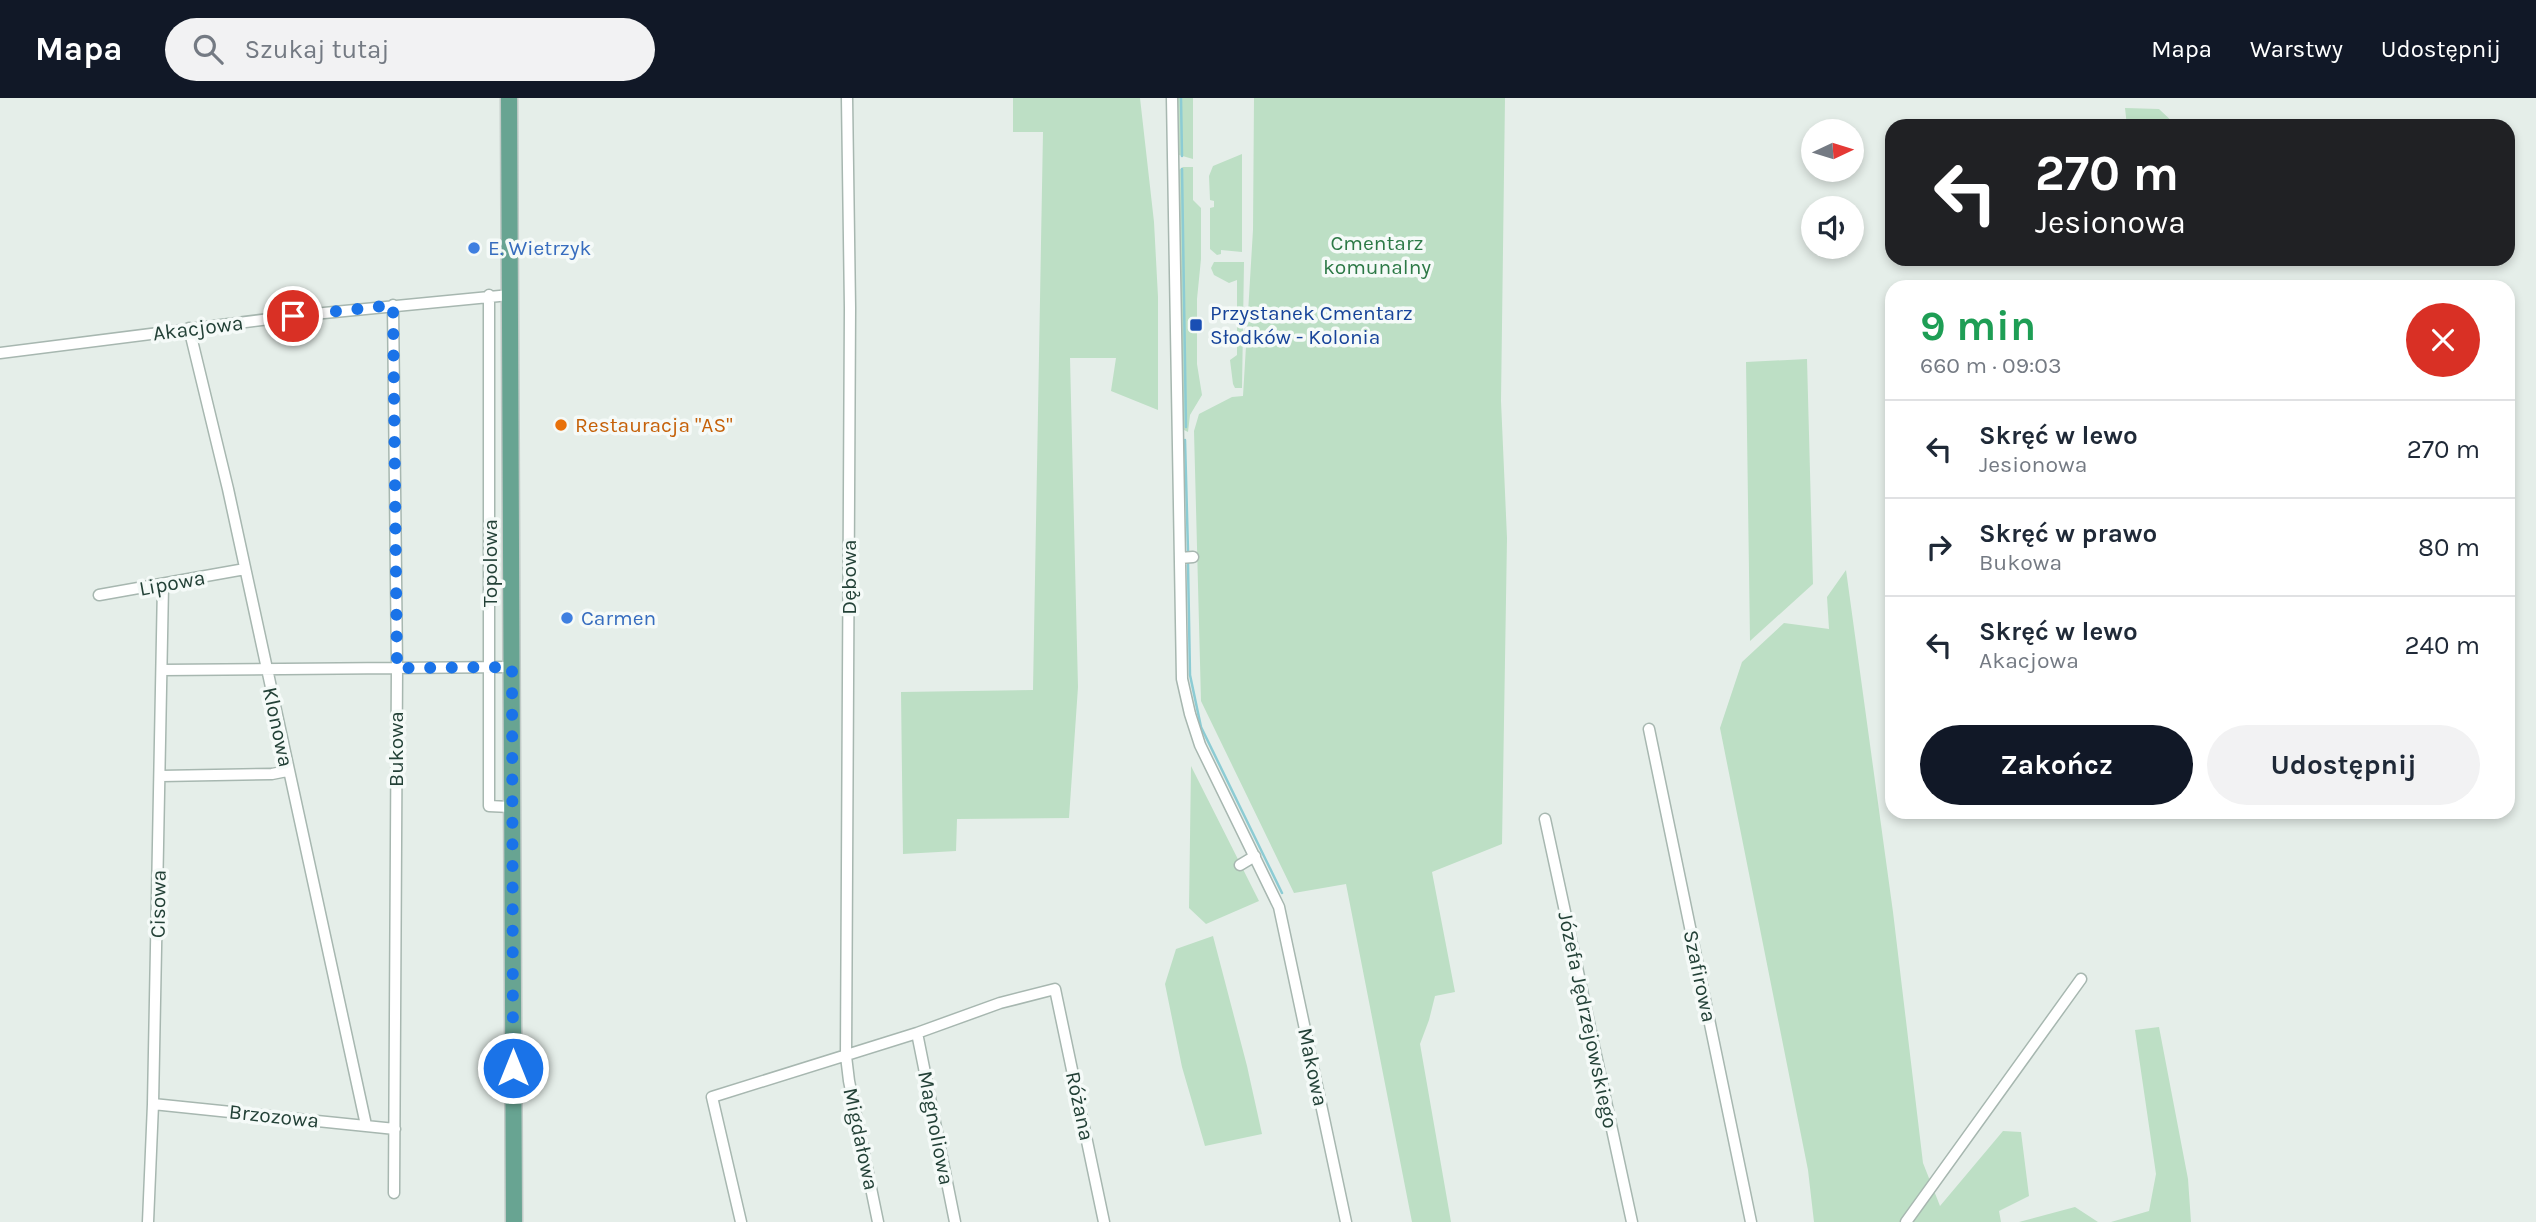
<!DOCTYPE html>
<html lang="pl">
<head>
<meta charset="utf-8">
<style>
	:root { --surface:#fff; --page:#f2f2f3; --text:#1f2937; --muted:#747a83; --line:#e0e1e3; --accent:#111827 }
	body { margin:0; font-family:Karla,sans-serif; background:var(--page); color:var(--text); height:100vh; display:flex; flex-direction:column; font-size:26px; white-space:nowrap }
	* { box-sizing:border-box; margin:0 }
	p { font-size:23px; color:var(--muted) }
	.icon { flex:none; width:38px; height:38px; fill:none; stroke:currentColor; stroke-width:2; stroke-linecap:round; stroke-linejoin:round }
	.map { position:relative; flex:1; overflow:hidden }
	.sheet { position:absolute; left:1885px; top:182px; width:630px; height:539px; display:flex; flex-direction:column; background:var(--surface); border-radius:21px; box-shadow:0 4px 10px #0003 }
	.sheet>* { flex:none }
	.hud { position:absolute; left:1885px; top:21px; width:630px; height:147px; border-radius:21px; box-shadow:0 4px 10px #0003; background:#202124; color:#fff; overflow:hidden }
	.needle { width:46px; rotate:86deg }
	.controls { position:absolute; left:1801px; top:21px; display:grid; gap:14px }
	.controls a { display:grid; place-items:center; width:63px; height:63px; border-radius:50%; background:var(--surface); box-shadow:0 4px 10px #0003; font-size:35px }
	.pin { position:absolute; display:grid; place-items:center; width:60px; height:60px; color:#fff; margin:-30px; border:4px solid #fff; border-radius:50%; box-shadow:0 2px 7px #0007 }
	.me { position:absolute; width:77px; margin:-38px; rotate:0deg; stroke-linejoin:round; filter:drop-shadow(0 0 5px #0008) }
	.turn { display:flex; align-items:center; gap:24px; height:147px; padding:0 35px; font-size:32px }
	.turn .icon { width:91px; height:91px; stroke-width:2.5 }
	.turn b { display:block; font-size:49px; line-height:60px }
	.round { display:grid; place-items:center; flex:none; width:74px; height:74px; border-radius:37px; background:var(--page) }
	.summary { display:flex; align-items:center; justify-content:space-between; height:119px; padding:0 35px }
	h1 { font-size:42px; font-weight:700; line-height:52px; color:#1e9e55 }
	.cta { display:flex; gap:14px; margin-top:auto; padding:14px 35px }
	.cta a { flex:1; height:80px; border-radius:42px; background:var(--accent); color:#fff; font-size:28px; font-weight:700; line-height:80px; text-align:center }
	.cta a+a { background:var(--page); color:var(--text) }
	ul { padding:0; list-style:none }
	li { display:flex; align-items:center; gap:21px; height:98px; padding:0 35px; border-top:2px solid var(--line) }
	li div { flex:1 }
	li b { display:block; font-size:26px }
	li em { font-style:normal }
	header { display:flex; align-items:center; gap:42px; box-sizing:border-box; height:98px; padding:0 35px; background:var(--accent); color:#fff }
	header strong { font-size:33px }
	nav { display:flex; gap:38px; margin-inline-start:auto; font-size:24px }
	.search { width:490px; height:63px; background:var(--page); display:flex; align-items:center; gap:18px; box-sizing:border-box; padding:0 24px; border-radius:38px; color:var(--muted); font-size:26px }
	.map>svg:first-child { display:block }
	.green { fill:#bddfc5 }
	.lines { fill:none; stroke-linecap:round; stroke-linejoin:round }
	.stream { stroke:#8cccd4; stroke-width:2.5 }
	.minor-casing { stroke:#a7b7b0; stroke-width:13 }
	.primary-casing { stroke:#c1cac7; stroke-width:19 }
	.minor { stroke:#fff; stroke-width:10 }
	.primary { stroke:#68a492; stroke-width:16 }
	.route { stroke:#1a73e8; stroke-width:12; stroke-dasharray:0 21.6 }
	.shop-dot { fill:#3f7fe0; stroke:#f5faf8; stroke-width:2.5 }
	.transit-dot { fill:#1a4fb4; stroke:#f5faf8; stroke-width:2.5 }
	.food-dot { fill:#e8710a; stroke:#f5faf8; stroke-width:2.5 }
	.labels { text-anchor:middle; stroke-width:7; stroke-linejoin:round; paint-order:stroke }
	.park-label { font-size:21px; fill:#2c7946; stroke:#f5faf8 }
	.shop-label { font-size:21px; fill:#366cbe; stroke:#f5faf8; text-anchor:start }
	.transit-label { font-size:21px; fill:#164399; stroke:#f5faf8; text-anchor:start }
	.street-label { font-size:21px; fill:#234137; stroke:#f5faf8 }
	.food-label { font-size:21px; fill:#c56008; stroke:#f5faf8; text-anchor:start }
</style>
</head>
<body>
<header>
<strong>Mapa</strong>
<div class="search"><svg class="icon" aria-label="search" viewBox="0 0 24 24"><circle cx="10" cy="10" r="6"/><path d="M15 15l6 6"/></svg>Szukaj tutaj</div>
<nav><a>Mapa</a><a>Warstwy</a><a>Udostępnij</a></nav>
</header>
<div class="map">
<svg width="2536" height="1124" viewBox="0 0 2536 1124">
	<rect width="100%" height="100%" fill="#e5eee9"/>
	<path class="green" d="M1013 0H1140L1154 124 1158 199V312L1111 293 1116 260H1070L1078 589 1069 720 957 721 956 753 903 756 901 594 1033 592 1043 34H1013Z
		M1178 0H1193V61L1179 57Z
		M1254 0H1505L1501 303 1507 440 1502 746 1432 774 1455 894 1435 898 1429 922 1420 946 1451 1124H1412L1346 786 1294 795 1201 603 1194 333 1199 316 1232 299 1243 298 1253 132Z
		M2125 10 2159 11 2177 28H2127Z
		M1242 56V154L1221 152V156L1217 157 1210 151V110L1214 109V103L1210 102 1209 78 1213 68Z
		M1183 69H1193V102L1201 110V161L1197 201V222H1193L1192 231 1197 233V266L1202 297 1190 317 1188 334 1182 331V304L1179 72Z
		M1214 164H1244L1242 290H1235L1233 286 1230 262 1237 257V182L1229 185 1214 177 1211 170Z
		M1807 261 1813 486 1750 543 1746 264Z
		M1846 472 1893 814 1923 1065 1940 1108 2003 1033 2021 1034 2029 1098 1999 1113 2001 1124H1814L1808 1072 1720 630 1742 564 1784 525 1829 531 1827 499Z
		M1191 668 1259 803 1206 826 1189 810Z
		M1213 838 1247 968 1262 1036 1205 1048 1182 969 1165 886 1176 851Z
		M2159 929 2188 1081 2191 1124H2111L2149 1113 2156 1076 2135 932Z
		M2075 1109 2098 1124H2019Z"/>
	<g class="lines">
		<path class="stream" d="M1181 0 1182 58
			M1182 71 1186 329
			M1185 342 1188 453
			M1188 466 1190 577 1201 629 1282 795"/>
		<defs>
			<path id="minor" d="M847 0 850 210 846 958 849 983 878 1124
				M1172 0 1182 581 1190 616 1200 647 1279 809 1346 1124
				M489 197V708L512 709
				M393 207 397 570 394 1095
				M189 230 228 391 366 1027
				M0 255 293 218 510 197
				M1180 460 1193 459
				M99 497 245 471
				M162 572 512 569
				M1649 631 1751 1124
				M161 678 272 676 287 673
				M1545 721 1632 1124
				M1240 767 1255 758
				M917 935 955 1124
				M153 1006 395 1031
				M148 1124 153 1006 163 487
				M741 1124 712 999 917 935 1000 905 1055 891 1104 1124
				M1906 1124 2081 881"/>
			<path id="primary" d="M509 0 514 1124"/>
		</defs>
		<use href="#minor" class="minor-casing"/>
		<use href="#primary" class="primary-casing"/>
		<use href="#minor" class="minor"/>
		<use href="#primary" class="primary"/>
	</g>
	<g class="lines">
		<path class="route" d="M293 218 393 207 397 570 512 569 513 970"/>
	</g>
	<g class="shop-dot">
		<circle cx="474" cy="150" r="7"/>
		<circle cx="567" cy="520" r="7"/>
	</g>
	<rect class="transit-dot" x="1189" y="220" width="14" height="14" rx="3.5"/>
	<circle class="food-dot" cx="561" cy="327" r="7"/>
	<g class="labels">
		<g class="park-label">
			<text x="1377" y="152">Cmentarz<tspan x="1377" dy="24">komunalny</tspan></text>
		</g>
		<g class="shop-label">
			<text x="488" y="157">E. Wietrzyk</text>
			<text x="581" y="527">Carmen</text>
		</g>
		<g class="transit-label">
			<text x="1210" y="222">Przystanek Cmentarz<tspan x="1210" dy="24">Słodków - Kolonia</tspan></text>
		</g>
		<g class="street-label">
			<text transform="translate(198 230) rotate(-7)" y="7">Akacjowa</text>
			<text transform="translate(490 465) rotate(-90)" y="7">Topolowa</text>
			<text transform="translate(849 479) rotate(-90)" y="7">Dębowa</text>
			<text transform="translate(172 485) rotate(-10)" y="7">Lipowa</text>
			<text transform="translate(278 629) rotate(78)" y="7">Klonowa</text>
			<text transform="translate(396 651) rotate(-90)" y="7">Bukowa</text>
			<text transform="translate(158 806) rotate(-89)" y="7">Cisowa</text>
			<text transform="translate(1700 878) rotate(78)" y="7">Szafirowa</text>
			<text transform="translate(1588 922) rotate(78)" y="7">Józefa Jędrzejowskiego</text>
			<text transform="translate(1313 969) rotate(78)" y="7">Makowa</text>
			<text transform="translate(1080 1008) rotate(78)" y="7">Różana</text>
			<text transform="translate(274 1018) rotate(6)" y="7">Brzozowa</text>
			<text transform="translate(936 1030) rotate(79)" y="7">Magnoliowa</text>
			<text transform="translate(861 1041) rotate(78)" y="7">Migdałowa</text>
		</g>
		<g class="food-label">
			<text x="575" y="334">Restauracja "AS"</text>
		</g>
	</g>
</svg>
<div class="controls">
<a><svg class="needle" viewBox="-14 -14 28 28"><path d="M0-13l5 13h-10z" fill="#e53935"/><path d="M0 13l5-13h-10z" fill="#747a83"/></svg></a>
<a><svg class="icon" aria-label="sound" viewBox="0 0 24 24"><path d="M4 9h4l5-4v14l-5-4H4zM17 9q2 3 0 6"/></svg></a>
</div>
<div class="pin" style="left:293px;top:218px;background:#d93025"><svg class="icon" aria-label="arrive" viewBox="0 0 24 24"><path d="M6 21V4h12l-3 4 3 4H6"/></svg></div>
<svg class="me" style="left:513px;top:970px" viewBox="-20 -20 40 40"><circle r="17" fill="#1a73e8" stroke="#fff" stroke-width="3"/><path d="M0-11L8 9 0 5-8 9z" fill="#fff"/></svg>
<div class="hud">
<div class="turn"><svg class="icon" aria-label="left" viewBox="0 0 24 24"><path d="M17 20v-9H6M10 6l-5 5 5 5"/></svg><div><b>270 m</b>Jesionowa</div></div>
</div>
<section class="sheet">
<div class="summary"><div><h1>9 min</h1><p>660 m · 09:03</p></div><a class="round" style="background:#d93025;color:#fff"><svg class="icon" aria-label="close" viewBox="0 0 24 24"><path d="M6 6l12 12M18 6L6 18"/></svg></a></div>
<ul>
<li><svg class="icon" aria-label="left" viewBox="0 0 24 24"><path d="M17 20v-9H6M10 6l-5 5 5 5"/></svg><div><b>Skręć w lewo</b><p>Jesionowa</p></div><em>270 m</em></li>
<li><svg class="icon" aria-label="right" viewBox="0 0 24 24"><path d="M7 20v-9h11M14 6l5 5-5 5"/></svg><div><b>Skręć w prawo</b><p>Bukowa</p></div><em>80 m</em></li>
<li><svg class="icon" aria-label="left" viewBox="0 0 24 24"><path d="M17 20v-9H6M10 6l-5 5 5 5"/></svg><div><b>Skręć w lewo</b><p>Akacjowa</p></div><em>240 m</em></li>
</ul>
<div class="cta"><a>Zakończ</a><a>Udostępnij</a></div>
</section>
</div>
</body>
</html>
